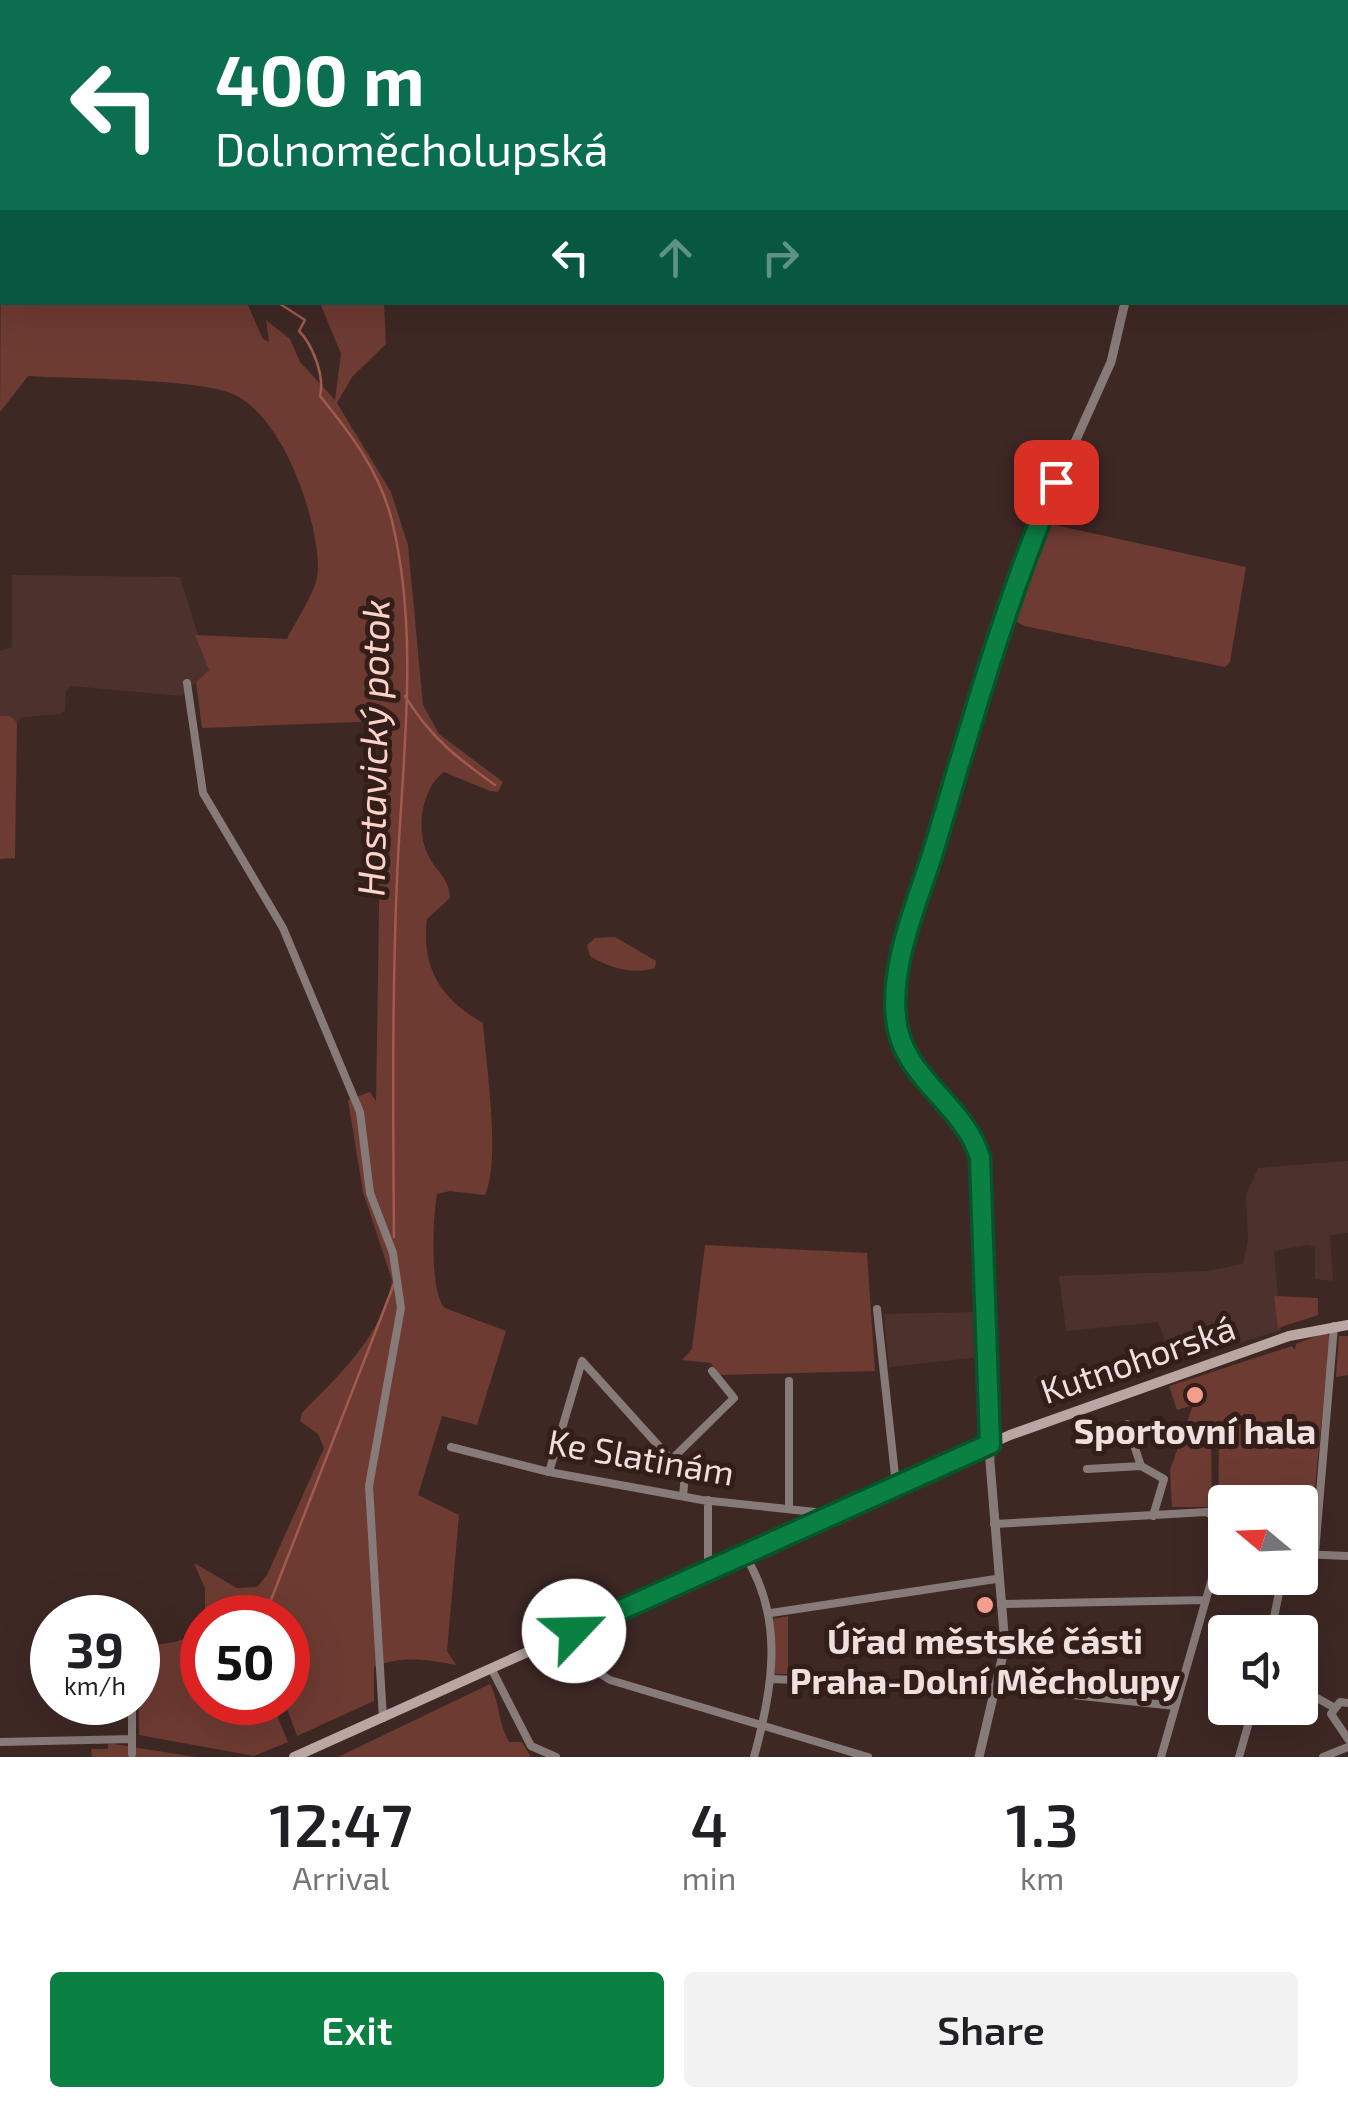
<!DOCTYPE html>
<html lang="en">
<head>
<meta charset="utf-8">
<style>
	:root { --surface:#fff; --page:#f2f2f2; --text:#202124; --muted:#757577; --accent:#0b8043 }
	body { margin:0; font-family:"Exo 2",sans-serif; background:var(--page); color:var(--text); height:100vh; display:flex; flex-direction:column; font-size:38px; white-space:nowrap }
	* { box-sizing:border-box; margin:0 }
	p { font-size:32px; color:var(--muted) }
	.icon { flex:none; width:55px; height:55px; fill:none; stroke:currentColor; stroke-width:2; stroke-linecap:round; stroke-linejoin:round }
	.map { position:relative; height:1757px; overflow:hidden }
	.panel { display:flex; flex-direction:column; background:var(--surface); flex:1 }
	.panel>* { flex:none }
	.hud { position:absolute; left:0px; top:0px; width:1350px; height:305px; box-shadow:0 10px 40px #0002; background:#0b6e4f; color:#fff; overflow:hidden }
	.needle { width:65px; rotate:289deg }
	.fabs { position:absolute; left:1208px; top:1485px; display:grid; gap:20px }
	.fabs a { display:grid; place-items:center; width:110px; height:110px; border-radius:10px; background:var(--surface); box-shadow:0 10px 40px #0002; font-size:50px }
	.speed { position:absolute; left:30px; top:1595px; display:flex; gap:20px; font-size:50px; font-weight:700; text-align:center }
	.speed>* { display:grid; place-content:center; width:130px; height:130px; border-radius:50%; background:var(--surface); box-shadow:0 10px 40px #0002; line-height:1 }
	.speed small { font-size:25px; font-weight:400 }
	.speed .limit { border:15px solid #d22; background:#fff; color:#111 }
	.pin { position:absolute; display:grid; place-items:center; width:85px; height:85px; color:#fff; margin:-42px; border-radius:20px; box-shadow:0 5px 15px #0006 }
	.me { position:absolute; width:110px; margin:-55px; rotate:66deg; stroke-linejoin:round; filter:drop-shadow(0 0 8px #0008) }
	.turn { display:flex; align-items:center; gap:35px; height:210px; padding:0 50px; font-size:45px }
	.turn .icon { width:130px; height:130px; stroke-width:2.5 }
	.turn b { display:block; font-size:70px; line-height:85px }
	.lanes { display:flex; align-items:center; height:95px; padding:0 50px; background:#0003; justify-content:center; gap:50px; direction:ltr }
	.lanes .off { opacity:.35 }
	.eta { display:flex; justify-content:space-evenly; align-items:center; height:170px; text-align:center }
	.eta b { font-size:60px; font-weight:600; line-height:70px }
	.primary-button { display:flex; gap:20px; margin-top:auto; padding:20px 50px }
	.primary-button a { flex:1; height:115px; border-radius:10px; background:var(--accent); color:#fff; font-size:40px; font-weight:600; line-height:115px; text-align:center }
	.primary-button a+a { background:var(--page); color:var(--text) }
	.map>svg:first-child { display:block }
	.built { fill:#4d312c }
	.green { fill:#6d3b32 }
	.water { fill:#a15a4d }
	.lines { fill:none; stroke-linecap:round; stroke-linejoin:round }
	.stream { stroke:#a15a4d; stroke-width:2.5 }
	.minor { stroke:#877b79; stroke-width:8 }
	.tertiary { stroke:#877b79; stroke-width:9 }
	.secondary { stroke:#baa7a3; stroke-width:10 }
	.route-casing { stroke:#07532c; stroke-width:25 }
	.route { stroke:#0b8043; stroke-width:18 }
	.poi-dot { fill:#f49d8d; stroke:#331e1a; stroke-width:4 }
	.labels { text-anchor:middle; stroke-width:10; stroke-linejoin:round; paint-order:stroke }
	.street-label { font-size:35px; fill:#efe0dd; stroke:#331e1a }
	.poi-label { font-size:35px; font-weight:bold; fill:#efe0dd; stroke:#331e1a }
	.water-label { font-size:38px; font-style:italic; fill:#fdd2c9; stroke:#331e1a }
</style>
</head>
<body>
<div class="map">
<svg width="1348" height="1757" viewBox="0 0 1348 1757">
	<rect width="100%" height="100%" fill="#3e2824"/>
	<path class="built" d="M12 575 180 577 209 670 181 696 72 686 66 690 65 711 60 714 22 717 17 722 10 716H0V651L12 647Z
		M1348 1161V1233L1330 1235 1333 1281 1315 1279V1248L1308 1245 1274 1251 1281 1330 1174 1362 1158 1322 1066 1331 1059 1276 1207 1271 1243 1264 1248 1239 1246 1195 1258 1168Z
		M979 1312 981 1357 889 1367 884 1314Z"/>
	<path class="green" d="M403 0H620L402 2Z
		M2 97V302L247 303 263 339 269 342 266 320 290 339 300 362 335 400 341 354 320 303H384L386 344 352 377 337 403 391 492 408 545 423 705 439 734 503 782 498 792 490 791 444 772C422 788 415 830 428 855 436 872 449 877 450 898L427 919C421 968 441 999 483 1023 486 1065 501 1159 485 1195L450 1191 437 1194C433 1216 429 1293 445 1308L506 1331 477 1425 442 1416 418 1495 459 1515 447 1651 456 1665C430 1660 400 1655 374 1667V1701L297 1736 285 1703 288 1618 205 1617V1589L194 1563 237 1588 257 1587 267 1575 324 1448 318 1434 300 1421 302 1413C339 1375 384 1334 392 1280L363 1192 348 1100 370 1092 376 1101 382 721 202 728 196 682 209 670 195 635 287 639C296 620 318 590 318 569 318 518 284 419 235 395 202 378 71 379 28 376L0 412Z
		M1046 523 1246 567 1230 662 1225 667 1024 626 1009 617Z
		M0 716H10L17 722 15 858 0 859Z
		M615 937 656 961 655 968C634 975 609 968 590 956L587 945 595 938Z
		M705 1245 867 1253 875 1371 720 1375 711 1363 682 1360 692 1349Z
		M1274 1296 1318 1298V1315L1278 1328Z
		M1326 1332 1330 1337 1309 1547 1300 1550V1502H1225V1553L1218 1545 1219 1437 1211 1438 1212 1507H1172L1170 1470 1193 1405 1177 1410 1169 1386 1292 1346 1295 1350 1296 1344Z
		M1339 1336H1348V1375L1336 1377Z
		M788 1616V1674H775L773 1619Z
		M202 1624V1702L272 1703 288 1742 254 1756 139 1735 138 1644C161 1645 187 1645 202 1624Z
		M490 1684C500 1703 497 1719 509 1742H522L531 1757H338Z
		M108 1743 195 1757H92L91 1749H108Z"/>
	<path class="water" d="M0 0H328L2 2 0 99Z"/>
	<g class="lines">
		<path class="stream" d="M277 302 305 320 299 331C312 344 325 375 320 396 351 434 380 472 392 521 420 636 402 761 397 878 392 998 393 1117 394 1237
			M405 696C430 737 457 758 495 785
			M264 1618 394 1284"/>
		<path class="minor" d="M187 683 203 793 283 928 360 1112 370 1193 393 1253 401 1308 369 1486 383 1718
			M877 1309 896 1485
			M582 1361 685 1475 683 1496
			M1127 1424 1141 1466
			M451 1447 549 1472 702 1500 815 1512 821 1519
			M671 1460 734 1398 712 1371
			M1087 1469 1141 1466 1164 1479 1153 1516
			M549 1472 582 1361
			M708 1500V1571
			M789 1507V1381
			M994 1524 1207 1512 1215 1517 1213 1575 1161 1757
			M1315 1553 1334 1326
			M744 1554C785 1618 773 1688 754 1757
			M1300 1554 1348 1556
			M1000 1604 1206 1600
			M771 1613 996 1579
			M574 1631 590 1667 610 1680 868 1757
			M1271 1632 1282 1578
			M491 1668 531 1746 556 1757
			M771 1679 1007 1688 1175 1706
			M1317 1698 1335 1708
			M132 1702V1754
			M1348 1703 1340 1702 1331 1714 1348 1739
			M0 1742 132 1739
			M1239 1757 1253 1708
			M1323 1757 1348 1747"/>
		<path class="tertiary" d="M1123 2V0
			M979 1757 1005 1646 990 1462 981 1168 972 1139 918 1074 902 1046 896 990 980 682 1044 511 1111 362 1125 302"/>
		<path class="secondary" d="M294 1757 1010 1435 1289 1336 1348 1325"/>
	</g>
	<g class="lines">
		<defs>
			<path id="route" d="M574 1631 990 1444 980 1158C965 1104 901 1078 896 1018 890 962 918 901 934 849 971 724 1005 602 1056 482"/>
		</defs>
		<use href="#route" class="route-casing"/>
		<use href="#route" class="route"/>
	</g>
	<g class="poi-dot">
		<circle cx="1195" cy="1395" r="10"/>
		<circle cx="985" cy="1605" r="10"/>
	</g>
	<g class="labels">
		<g class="street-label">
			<text transform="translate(1138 1360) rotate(-19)" y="12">Kutnohorská</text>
			<text transform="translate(641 1458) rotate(10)" y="12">Ke Slatinám</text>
		</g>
		<g class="poi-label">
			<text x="1195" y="1444">Sportovní hala</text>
			<text x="985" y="1654">Úřad městské části<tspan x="985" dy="40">Praha-Dolní Měcholupy</tspan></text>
		</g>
		<g class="water-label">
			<text transform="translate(374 748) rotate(-89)" y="13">Hostavický potok</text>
		</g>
	</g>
</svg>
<div class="fabs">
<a><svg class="needle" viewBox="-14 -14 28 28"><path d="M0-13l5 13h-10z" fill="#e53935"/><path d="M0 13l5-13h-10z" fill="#757577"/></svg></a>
<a><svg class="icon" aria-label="sound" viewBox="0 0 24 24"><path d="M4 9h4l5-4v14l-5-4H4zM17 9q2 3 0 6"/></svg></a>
</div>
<div class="speed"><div>39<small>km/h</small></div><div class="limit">50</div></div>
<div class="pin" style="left:1056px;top:482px;background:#d93025"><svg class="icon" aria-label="arrive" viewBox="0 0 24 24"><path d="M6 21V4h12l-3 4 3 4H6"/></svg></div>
<svg class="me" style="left:574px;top:1631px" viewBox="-20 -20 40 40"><circle r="19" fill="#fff"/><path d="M0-13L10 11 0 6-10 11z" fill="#0b8043"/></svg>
<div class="hud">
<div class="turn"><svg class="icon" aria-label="left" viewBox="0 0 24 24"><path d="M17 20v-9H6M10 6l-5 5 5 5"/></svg><div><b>400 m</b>Dolnoměcholupská</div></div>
<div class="lanes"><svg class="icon" aria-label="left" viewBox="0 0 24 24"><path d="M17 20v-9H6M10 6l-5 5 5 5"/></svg><svg class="icon off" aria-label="ahead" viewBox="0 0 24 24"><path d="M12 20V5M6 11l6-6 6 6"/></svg><svg class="icon off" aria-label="right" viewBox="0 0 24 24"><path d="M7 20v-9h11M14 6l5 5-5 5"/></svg></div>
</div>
</div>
<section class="panel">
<div class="eta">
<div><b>12:47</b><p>Arrival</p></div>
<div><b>4</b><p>min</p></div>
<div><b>1.3</b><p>km</p></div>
</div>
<div class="primary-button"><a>Exit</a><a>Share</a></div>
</section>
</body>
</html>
